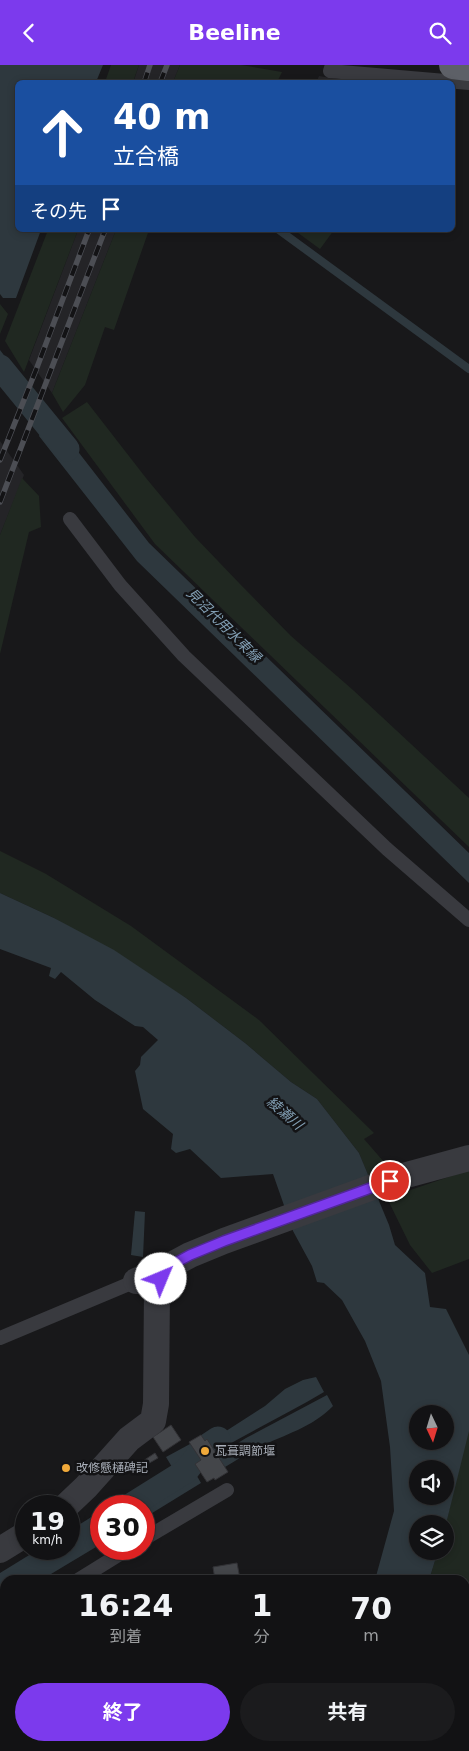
<!DOCTYPE html>
<html lang="ja">
<head>
<meta charset="utf-8">
<style>
	:root { --surface:#121214; --page:#1b1b1d; --text:#f1f3f6; --muted:#9c9ea0; --line:#313234; --accent:#7c3aed }
	body { margin:0; font-family:"DejaVu Sans","Noto Sans JP",sans-serif; background:var(--page); color:var(--text); height:100vh; display:flex; flex-direction:column; font-size:19px; white-space:nowrap }
	* { box-sizing:border-box; margin:0 }
	p { font-size:16px; color:var(--muted) }
	.icon { flex:none; width:28px; height:28px; fill:none; stroke:currentColor; stroke-width:2; stroke-linecap:round; stroke-linejoin:round }
	.map { position:relative; flex:1; overflow:hidden }
	.drawer { position:absolute; left:0px; top:1510px; width:470px; height:176px; display:flex; flex-direction:column; background:var(--surface); border-radius:15px 15px 0 0; box-shadow:0 2px 8px #0003,0 0 0 1px var(--line) }
	.drawer>* { flex:none }
	.hud { position:absolute; left:15px; top:15px; width:440px; height:152px; border-radius:8px; box-shadow:0 2px 8px #0003,0 0 0 1px var(--line); background:#1a4fa0; color:#fff; overflow:hidden }
	.needle { width:32px; rotate:176deg }
	.controls { position:absolute; left:409px; top:1340px; display:grid; gap:10px }
	.controls a { display:grid; place-items:center; width:45px; height:45px; border-radius:50%; background:var(--surface); box-shadow:0 2px 8px #0003,0 0 0 1px var(--line); font-size:25px }
	.speed { position:absolute; left:15px; top:1430px; display:flex; gap:10px; font-size:25px; font-weight:700; text-align:center }
	.speed>* { display:grid; place-content:center; width:65px; height:65px; border-radius:50%; background:var(--surface); box-shadow:0 2px 8px #0003,0 0 0 1px var(--line); line-height:1 }
	.speed small { font-size:12px; font-weight:400 }
	.speed .limit { border:8px solid #d22; background:#fff; color:#111 }
	.pin { position:absolute; display:grid; place-items:center; width:42px; height:42px; color:#fff; margin:-21px; border:2px solid #fff; border-radius:50%; box-shadow:0 1px 5px #0007 }
	.me { position:absolute; width:55px; margin:-28px; rotate:45deg; stroke-linejoin:round; filter:drop-shadow(0 0 4px #0008) }
	.turn { display:flex; align-items:center; gap:18px; height:105px; padding:0 15px; font-size:22px }
	.turn .icon { width:65px; height:65px; stroke-width:2.5 }
	.turn b { display:block; font-size:35px; line-height:42px }
	.then { display:flex; align-items:center; height:48px; padding:0 15px; background:#0003; gap:10px; font-size:19px }
	.eta { display:flex; justify-content:space-evenly; align-items:center; height:85px; text-align:center }
	.eta b { font-size:30px; font-weight:700; line-height:35px }
	.button { display:flex; gap:10px; margin-top:auto; padding:10px 15px }
	.button a { flex:1; height:58px; border-radius:30px; background:var(--accent); color:#fff; font-size:20px; font-weight:700; line-height:58px; text-align:center }
	.button a+a { background:var(--page); color:var(--text) }
	header { display:flex; justify-content:space-between; align-items:center; height:65px; padding:0 15px; background:var(--accent); color:#fff; font-size:22px; font-weight:700 }
	.map>svg:first-child { display:block }
	.built { fill:#242427 }
	.green { fill:#202821 }
	.water { fill:#2e383e; fill-rule:evenodd }
	.lines { fill:none; stroke-linecap:round; stroke-linejoin:round }
	.stream { stroke:#2e383e; stroke-width:8 }
	.canal { stroke:#2e383e; stroke-width:25 }
	.building { fill:#44464a; stroke:#323236 }
	.service { stroke:#393a3f; stroke-width:14 }
	.minor { stroke:#393a3f; stroke-width:26 }
	.trunk { stroke:#5d6067; stroke-width:28 }
	.rail-casing { stroke:#4c4e54; stroke-width:5.5 }
	.rail { stroke:#131315; stroke-width:4; stroke-dasharray:11; stroke-linecap:butt }
	.route-casing { stroke:#51269a; stroke-width:12 }
	.route { stroke:#7c3aed; stroke-width:9 }
	.poi-dot { fill:#f0a93a; stroke:#131315; stroke-width:2 }
	.labels { text-anchor:middle; stroke-width:5; stroke-linejoin:round; paint-order:stroke }
	.poi-label { font-size:12px; fill:#aab0ba; stroke:#131315; text-anchor:start }
	.water-label { font-size:14px; font-style:italic; fill:#829fb4; stroke:#131315 }
</style>
</head>
<body>
<header><svg class="icon" aria-label="back" viewBox="0 0 24 24"><path d="M15 5l-7 7 7 7"/></svg>Beeline<svg class="icon" aria-label="search" viewBox="0 0 24 24"><circle cx="10" cy="10" r="6"/><path d="M15 15l6 6"/></svg></header>
<div class="map">
<svg width="469" height="1686" viewBox="0 0 469 1686">
	<rect width="100%" height="100%" fill="#18181a"/>
	<path class="built" d="M139 0H180L173 17 133 18Z
		M319 11 356 17 316 18Z
		M78 165H116L52 328 29 295Z
		M0 376 24 410 0 470Z"/>
	<path class="green" d="M111 0H139L133 17H105Z
		M180 0H241L282 7 277 17H173Z
		M48 165H78L24 307 5 276Z
		M116 165H149L114 265 105 262 85 320 63 347 52 328Z
		M294 165H334L320 184Z
		M0 239 8 249 0 269Z
		M87 337 146 413 195 472 240 519 291 571 353 625 469 733V782L155 479 62 353Z
		M22 413 39 431 41 462 29 467 0 589V470Z
		M0 786 46 809 131 861 259 955 374 1068 364 1074 384 1097 380 1106 368 1110 359 1088 317 1034 291 1017 245 978 186 933 54 853 0 828Z
		M469 1105V1194L432 1208 410 1180 387 1133Z
		M469 1360V1686H381L382 1681H465V1515H429L438 1486H445V1463Z"/>
	<path class="water" d="M0 0H103L96 17 18 18V165H41L16 233H3L0 229Z
		M0 285 19 310 10 332 0 318Z
		M48 348 149 478 469 788V818L137 496 39 371Z
		M0 828 54 853 114 885 186 933 245 978 291 1017 317 1034 359 1088 389 1160 395 1180 425 1208 430 1242 446 1244 469 1290V1366L446 1459 445 1463V1459H418V1486H438L429 1515H375L394 1446 390 1382 381 1316 365 1276 342 1235 324 1218 317 1217 312 1201 293 1166 273 1109 221 1113 190 1084 176 1088 171 1084 173 1069 143 1044 135 1006 140 1000 141 992 158 975 143 962 135 961 95 935 61 907 55 914 49 911 51 903 0 884ZM418 1349H445V1376H418ZM418 1404H445V1431H418Z
		M135 1146 145 1147 143 1192 131 1190Z
		M316 1312 324 1327C289 1348 251 1366 216 1387L209 1377 265 1341 285 1324 303 1315Z
		M327 1330 333 1341C313 1362 284 1370 259 1382 247 1388 236 1396 225 1402L217 1391 246 1373Z
		M190 1379 198 1394 190 1399 201 1418 144 1453V1441H108L172 1402 166 1392Z
		M101 1446V1479L41 1515H5V1537L0 1540V1508L39 1484H69V1466Z
		M320 1681H382L381 1686H319Z"/>
	<g class="lines">
		<path class="stream" d="M279 165 469 304"/>
		<path class="canal" d="M0 302 67 384
			M130 1441 186 1406 203 1384 218 1374"/>
	</g>
	<path class="building" d="M171 1360 181 1375 163 1387 153 1372Z
		M201 1370 205 1376 207 1374 228 1407 215 1415 214 1413 207 1417 195 1399 201 1395 189 1377Z
		M155 1388 158 1393 146 1400 143 1396Z
		M237 1498 240 1514 215 1515 213 1502Z"/>
	<g class="lines">
		<path class="service" d="M332 0 330 6 469 18
			M70 454 120 520 184 591 387 784 469 855
			M0 1273 136 1216
			M144 1474 227 1425
			M78 1515 128 1484
			M0 1564 5 1561"/>
		<path class="minor" d="M136 1216 164 1204 190 1190 224 1176 403 1111 469 1093
			M66 1441 86 1422 129 1374 153 1356 156 1339 157 1224 164 1204
			M0 1485 26 1469"/>
		<path class="trunk" d="M453 0 469 2"/>
		<defs>
			<path id="rail" d="M144 18 150 0
				M160 18 167 0
				M0 395 36 305 89 165
				M0 437 105 165"/>
		</defs>
		<use href="#rail" class="rail-casing"/>
		<use href="#rail" class="rail"/>
	</g>
	<g class="lines">
		<defs>
			<path id="route" d="M161 1214 164 1204 190 1190 224 1176 390 1116"/>
		</defs>
		<use href="#route" class="route-casing"/>
		<use href="#route" class="route"/>
	</g>
	<g class="poi-dot">
		<circle cx="205" cy="1386" r="5"/>
		<circle cx="66" cy="1403" r="5"/>
	</g>
	<g class="labels">
		<g class="poi-label">
			<text x="215" y="1390">瓦葺調節堰</text>
			<text x="76" y="1407">改修懸樋碑記</text>
		</g>
		<g class="water-label">
			<text transform="translate(224 560) rotate(45)" y="5">見沼代用水東縁</text>
			<text transform="translate(285 1048) rotate(41)" y="5">綾瀬川</text>
		</g>
	</g>
</svg>
<div class="controls">
<a><svg class="needle" viewBox="-14 -14 28 28"><path d="M0-13l5 13h-10z" fill="#e53935"/><path d="M0 13l5-13h-10z" fill="#9c9ea0"/></svg></a>
<a><svg class="icon" aria-label="sound" viewBox="0 0 24 24"><path d="M4 9h4l5-4v14l-5-4H4zM17 9q2 3 0 6"/></svg></a>
<a><svg class="icon" aria-label="layers" viewBox="0 0 24 24"><path d="M12 4l9 5-9 5-9-5zM3 14l9 5 9-5"/></svg></a>
</div>
<div class="speed"><div>19<small>km/h</small></div><div class="limit">30</div></div>
<div class="pin" style="left:390px;top:1116px;background:#d93025"><svg class="icon" aria-label="arrive" viewBox="0 0 24 24"><path d="M6 21V4h12l-3 4 3 4H6"/></svg></div>
<svg class="me" style="left:161px;top:1214px" viewBox="-20 -20 40 40"><circle r="19" fill="#fff"/><path d="M0-13L10 11 0 6-10 11z" fill="#7c3aed"/></svg>
<div class="hud">
<div class="turn"><svg class="icon" aria-label="ahead" viewBox="0 0 24 24"><path d="M12 20V5M6 11l6-6 6 6"/></svg><div><b>40 m</b>立合橋</div></div>
<div class="then">その先<svg class="icon" aria-label="arrive" viewBox="0 0 24 24"><path d="M6 21V4h12l-3 4 3 4H6"/></svg></div>
</div>
<section class="drawer">
<div class="eta">
<div><b>16:24</b><p>到着</p></div>
<div><b>1</b><p>分</p></div>
<div><b>70</b><p>m</p></div>
</div>
<div class="button"><a>終了</a><a>共有</a></div>
</section>
</div>
</body>
</html>
